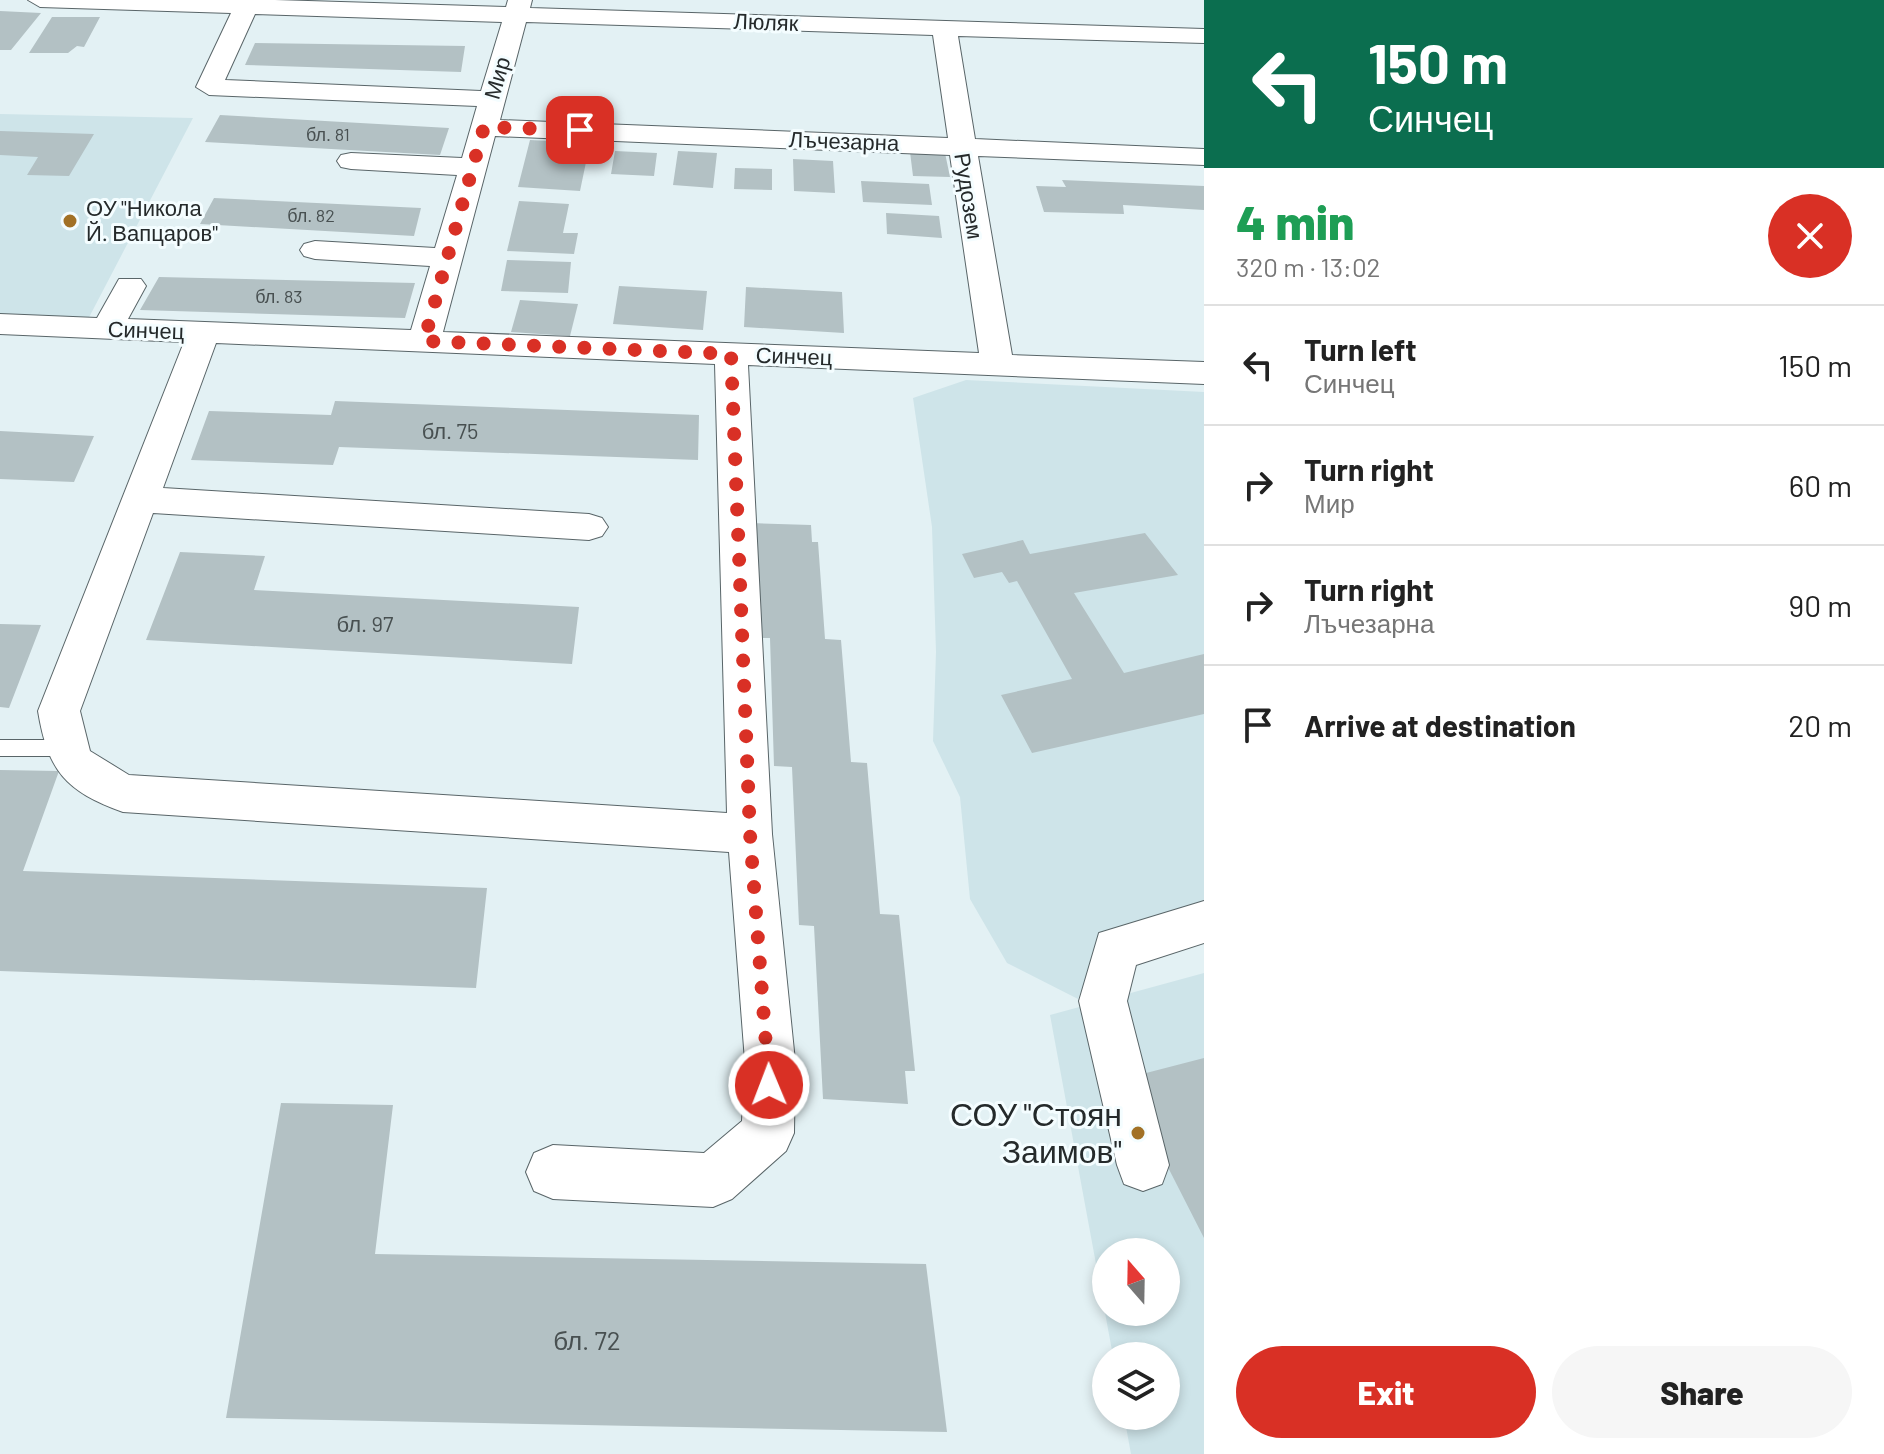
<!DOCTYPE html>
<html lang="en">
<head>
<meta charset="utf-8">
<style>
	:root { --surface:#fff; --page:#f6f6f6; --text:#222; --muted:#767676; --line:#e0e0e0; --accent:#d93025 }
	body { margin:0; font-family:Barlow,sans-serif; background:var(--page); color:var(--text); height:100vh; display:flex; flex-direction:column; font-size:30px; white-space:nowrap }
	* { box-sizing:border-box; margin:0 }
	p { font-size:26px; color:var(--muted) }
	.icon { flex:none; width:44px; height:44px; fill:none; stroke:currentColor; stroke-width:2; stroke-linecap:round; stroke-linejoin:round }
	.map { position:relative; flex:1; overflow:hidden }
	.side { display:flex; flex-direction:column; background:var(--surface); width:680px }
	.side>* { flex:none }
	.guide { background:#0b6e4f; color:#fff; overflow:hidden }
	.needle { width:52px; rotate:340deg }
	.controls { position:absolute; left:1092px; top:1238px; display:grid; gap:16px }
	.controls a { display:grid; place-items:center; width:88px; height:88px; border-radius:50%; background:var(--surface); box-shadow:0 4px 12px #0003; font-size:40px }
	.pin { position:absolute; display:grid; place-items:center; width:68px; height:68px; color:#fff; margin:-34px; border-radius:16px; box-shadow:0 4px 12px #0006 }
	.me { position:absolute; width:88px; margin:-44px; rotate:359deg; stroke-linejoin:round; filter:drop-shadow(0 0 6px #0008) }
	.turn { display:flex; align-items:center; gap:28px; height:168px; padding:0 32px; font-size:36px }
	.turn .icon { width:104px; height:104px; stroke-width:2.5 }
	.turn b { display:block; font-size:56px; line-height:68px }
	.round { display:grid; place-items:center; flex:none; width:84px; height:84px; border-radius:42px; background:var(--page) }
	.overview { display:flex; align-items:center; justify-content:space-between; height:136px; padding:0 32px }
	h1 { font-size:48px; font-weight:800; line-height:60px; color:#1e9e55 }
	.cta { display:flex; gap:16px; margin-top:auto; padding:16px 32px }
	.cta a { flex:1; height:92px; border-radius:48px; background:var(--accent); color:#fff; font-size:32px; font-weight:800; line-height:92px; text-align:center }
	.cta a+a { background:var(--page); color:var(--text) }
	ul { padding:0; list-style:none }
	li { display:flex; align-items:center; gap:24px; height:120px; padding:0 32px; border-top:2px solid var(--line) }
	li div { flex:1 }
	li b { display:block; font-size:30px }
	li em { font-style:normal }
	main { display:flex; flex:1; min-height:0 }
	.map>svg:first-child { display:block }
	.built { fill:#cee4e9; fill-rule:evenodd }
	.building { fill:#b3c1c4 }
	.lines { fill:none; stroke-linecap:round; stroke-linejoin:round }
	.lane-casing { stroke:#596568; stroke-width:2 }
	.street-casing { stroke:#596568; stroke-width:2 }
	.lane { fill:#fff; fill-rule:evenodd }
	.street { fill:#fff; fill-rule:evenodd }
	.route { stroke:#d93025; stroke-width:14; stroke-dasharray:0 25.2 }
	.poi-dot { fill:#a27126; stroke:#f4fdff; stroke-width:3 }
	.labels { text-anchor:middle; stroke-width:6; stroke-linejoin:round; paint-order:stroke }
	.far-number-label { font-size:18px; fill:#485051 }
	.far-street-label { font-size:22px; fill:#252a2b; stroke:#f4fdff }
	.far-poi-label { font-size:22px; fill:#252a2b; stroke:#f4fdff; text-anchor:start }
	.number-label { font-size:22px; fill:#485051 }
	.near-number-label { font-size:26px; fill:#485051 }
	.near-poi-label { font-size:32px; fill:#252a2b; stroke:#f4fdff; text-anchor:end }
</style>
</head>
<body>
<main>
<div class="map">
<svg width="1204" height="1454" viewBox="0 0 1204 1454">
	<rect width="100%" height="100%" fill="#e3f1f4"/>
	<path class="built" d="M0 114 193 118 84 327 0 324Z
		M966 380 1204 392V906L1103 936 1078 999 1007 963 970 899 960 797 933 741 936 652 932 527 913 398Z
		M1204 973V1454H1131L1124 1416H1166V1356H1113L1050 1015ZM1106 1252H1166V1312H1106Z"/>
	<path class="building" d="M0 11 41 13 11 50H0Z
		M52 17H100L84 47 77 46 68 53H29Z
		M255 43 465 46 461 72 245 65Z
		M220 115 449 128 440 155 205 142Z
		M0 131 94 134 69 176 27 175 38 157 0 155Z
		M530 140 590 143 580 191 518 187Z
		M615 151 657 153 654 176 611 174Z
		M678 151 717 153 713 188 673 185Z
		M910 152 945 153 950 177 913 176Z
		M793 159 833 161 835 193 794 191Z
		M735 168 772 169V190L734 189Z
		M1062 180 1204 186V210L1123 205 1124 214 1044 212 1036 186 1066 187Z
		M861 181 929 184 932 205 863 202Z
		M214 198 421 208 414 236 200 224Z
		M519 201 569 204 563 233H578L574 254 507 251Z
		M886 213 939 216 942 238 887 234Z
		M507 260 571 262 568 293 501 291Z
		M159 277 415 283 405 318 140 310Z
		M619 286 707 291 703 330 613 324Z
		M746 287 842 292 844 333 744 327Z
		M520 300 578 304 570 336 511 332Z
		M335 401 699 415 698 460 339 447 333 465 191 460 209 411 331 415Z
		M0 431 94 436 74 482 0 479Z
		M750 523 811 525 812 542H818L825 639 841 640 851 762 867 763 880 914 899 915 915 1071H905L908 1104 823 1099 814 926 799 925 792 767 774 766 770 638H753Z
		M1145 533 1178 575 1074 593 1124 673 1204 654V714L1032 753 1001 695 1072 679 1017 581 1009 583 1002 572 974 578 962 554 1023 540 1030 554Z
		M180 552 265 556 254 590 579 607 572 664 146 640Z
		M0 624 41 625 9 708 0 707Z
		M0 770 59 771 23 871 487 888 476 988 0 971Z
		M1204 1058V1238L1123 1079Z
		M281 1103 393 1105 375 1254 926 1264 947 1432 226 1418Z"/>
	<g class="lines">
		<defs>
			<path id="lane" d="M0 740H65L72 742 75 748 72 754 65 756H0Z"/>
			<path id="street" d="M28 0H275L506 7 508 0H532L530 8 1204 29V43L958 36 975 139 1204 149V165L978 156 1012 355 1204 362V384L748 365 772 834 795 1061 794 1133 786 1151 732 1199 713 1207 553 1199 534 1191 526 1172 534 1153 553 1145 704 1153 742 1121 745 1061 729 852 123 812C65 791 48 771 38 711L184 342 0 334V314L97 318 119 279H141L146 286 128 319 411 330 430 266 315 259 304 256 300 250 304 244 315 241 435 248 457 175 351 169 341 167 337 161 341 155 351 153 462 158 477 106 209 95 196 87 231 13 40 7ZM255 14 502 22 481 91 225 80ZM526 22 933 35 948 138 500 120ZM495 136 950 155 979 353 443 332ZM216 343 715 364 727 813 129 775 90 751 80 711 153 513 589 540 602 536 608 527 602 518 589 514 163 488Z
				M1204 901V943L1136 965 1127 1001 1169 1165 1162 1184 1143 1191 1124 1184 1117 1165 1079 1001 1099 933Z"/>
		</defs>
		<use href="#lane" class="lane-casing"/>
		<use href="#street" class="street-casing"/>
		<use href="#lane" class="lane"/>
		<use href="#street" class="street"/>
	</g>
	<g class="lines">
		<path class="route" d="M580 130 484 127 424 341 731 354 750 834 769 1085"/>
	</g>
	<g class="poi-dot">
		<circle cx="70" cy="221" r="8"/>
		<circle cx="1138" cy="1133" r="8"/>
	</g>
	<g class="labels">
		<g class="far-number-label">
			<text x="328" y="141">бл. 81</text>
			<text x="311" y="222">бл. 82</text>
			<text x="279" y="303">бл. 83</text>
		</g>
		<g class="far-street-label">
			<text transform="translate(766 22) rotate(2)" y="8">Люляк</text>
			<text transform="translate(497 78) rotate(-74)" y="8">Мир</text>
			<text transform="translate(844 141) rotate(2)" y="8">Лъчезарна</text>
			<text transform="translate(969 196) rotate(81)" y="8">Рудозем</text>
			<text transform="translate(146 330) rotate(2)" y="8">Синчец</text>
			<text transform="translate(794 356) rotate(2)" y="8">Синчец</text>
		</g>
		<g class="far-poi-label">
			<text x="86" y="216">ОУ "Никола<tspan x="86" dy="25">Й. Вапцаров"</tspan></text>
		</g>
		<g class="number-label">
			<text x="450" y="439">бл. 75</text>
			<text x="365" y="632">бл. 97</text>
		</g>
		<g class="near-number-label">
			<text x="587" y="1350">бл. 72</text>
		</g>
		<g class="near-poi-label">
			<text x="1122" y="1126">СОУ "Стоян<tspan x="1122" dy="37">Заимов"</tspan></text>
		</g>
	</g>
</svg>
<div class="controls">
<a><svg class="needle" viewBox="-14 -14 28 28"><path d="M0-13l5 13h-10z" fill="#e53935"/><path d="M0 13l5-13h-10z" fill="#767676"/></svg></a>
<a><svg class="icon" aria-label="layers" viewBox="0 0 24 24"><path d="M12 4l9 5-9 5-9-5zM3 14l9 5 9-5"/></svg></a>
</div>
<div class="pin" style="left:580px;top:130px;background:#d93025"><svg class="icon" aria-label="arrive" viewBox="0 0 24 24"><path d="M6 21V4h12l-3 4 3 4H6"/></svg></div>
<svg class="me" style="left:769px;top:1085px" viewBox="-20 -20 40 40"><circle r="17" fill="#d93025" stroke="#fff" stroke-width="3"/><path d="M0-11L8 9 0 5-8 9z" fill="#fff"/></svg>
</div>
<section class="side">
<div class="guide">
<div class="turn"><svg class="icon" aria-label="left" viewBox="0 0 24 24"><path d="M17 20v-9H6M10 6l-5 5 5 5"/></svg><div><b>150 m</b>Синчец</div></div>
</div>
<div class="overview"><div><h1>4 min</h1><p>320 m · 13:02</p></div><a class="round" style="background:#d93025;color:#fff"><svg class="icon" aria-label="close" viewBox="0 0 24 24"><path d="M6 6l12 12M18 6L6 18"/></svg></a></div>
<ul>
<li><svg class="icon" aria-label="left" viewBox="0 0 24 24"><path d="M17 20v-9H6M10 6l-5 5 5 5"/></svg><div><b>Turn left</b><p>Синчец</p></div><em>150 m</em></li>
<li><svg class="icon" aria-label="right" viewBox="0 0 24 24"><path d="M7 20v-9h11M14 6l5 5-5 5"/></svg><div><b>Turn right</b><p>Мир</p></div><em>60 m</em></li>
<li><svg class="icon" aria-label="right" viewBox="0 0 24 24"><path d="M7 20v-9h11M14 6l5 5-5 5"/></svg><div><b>Turn right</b><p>Лъчезарна</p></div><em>90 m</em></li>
<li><svg class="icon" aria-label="arrive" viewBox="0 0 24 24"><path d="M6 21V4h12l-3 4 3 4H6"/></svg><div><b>Arrive at destination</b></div><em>20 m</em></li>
</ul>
<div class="cta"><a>Exit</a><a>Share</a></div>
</section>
</main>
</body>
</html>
